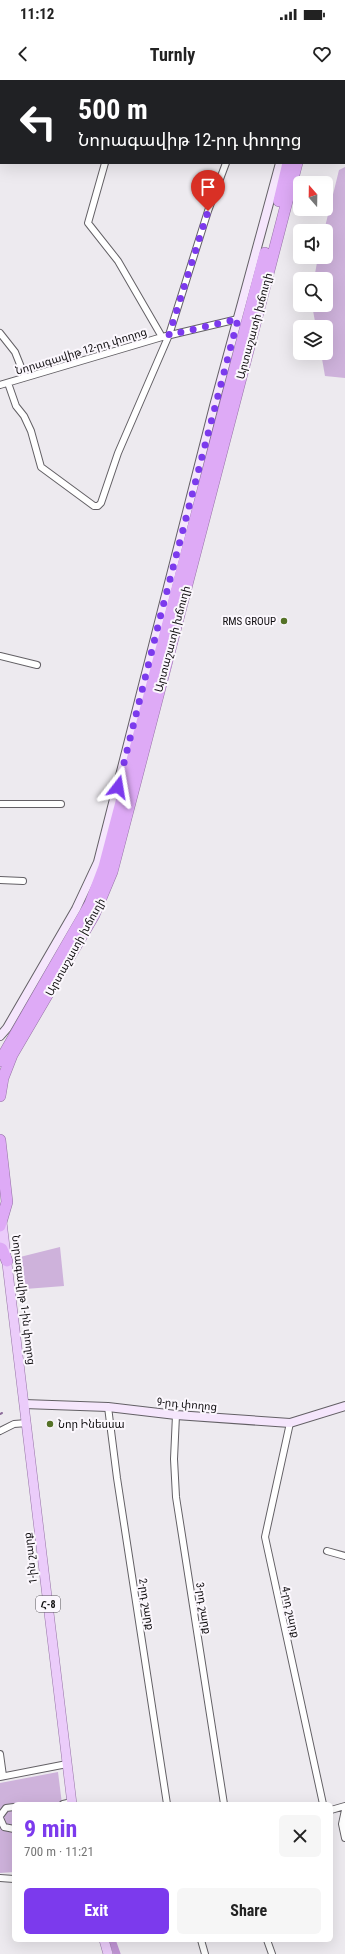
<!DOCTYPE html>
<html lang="en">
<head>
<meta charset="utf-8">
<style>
	:root { --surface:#fff; --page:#f6f6f6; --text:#222; --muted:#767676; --accent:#7c3aed }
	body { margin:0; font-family:"Roboto Condensed","Noto Sans Armenian",sans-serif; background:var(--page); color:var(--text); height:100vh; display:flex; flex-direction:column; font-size:15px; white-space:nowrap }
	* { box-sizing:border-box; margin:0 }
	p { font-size:13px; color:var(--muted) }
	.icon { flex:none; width:22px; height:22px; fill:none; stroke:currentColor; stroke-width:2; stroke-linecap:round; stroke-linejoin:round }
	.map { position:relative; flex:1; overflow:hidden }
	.panel { position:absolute; left:12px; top:1722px; width:321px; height:140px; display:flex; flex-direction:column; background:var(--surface); border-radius:6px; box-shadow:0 4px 16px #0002 }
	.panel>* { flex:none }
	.banner { position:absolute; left:0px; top:0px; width:345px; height:84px; box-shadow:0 4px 16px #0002; background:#202124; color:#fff; overflow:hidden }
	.needle { width:26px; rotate:340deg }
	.tools { position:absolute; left:293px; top:96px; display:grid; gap:8px }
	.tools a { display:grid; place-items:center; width:40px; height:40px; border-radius:6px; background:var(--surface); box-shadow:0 4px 16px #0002; font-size:20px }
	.pin { position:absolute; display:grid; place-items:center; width:34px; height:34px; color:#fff; margin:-41px -17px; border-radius:50% 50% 50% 0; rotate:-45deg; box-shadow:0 0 4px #0007 }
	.pin .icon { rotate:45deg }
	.me { position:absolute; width:44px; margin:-22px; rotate:14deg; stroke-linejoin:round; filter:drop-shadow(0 0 3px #0008) }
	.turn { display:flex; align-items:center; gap:14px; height:84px; padding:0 12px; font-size:18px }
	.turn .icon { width:52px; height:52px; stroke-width:2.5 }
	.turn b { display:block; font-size:28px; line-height:34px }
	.round { display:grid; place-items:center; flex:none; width:42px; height:42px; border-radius:6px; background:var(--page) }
	.summary { display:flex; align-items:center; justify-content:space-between; height:68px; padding:0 12px }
	h1 { font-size:24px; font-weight:700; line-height:30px; color:var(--accent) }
	.primary-button { display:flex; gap:8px; margin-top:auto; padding:8px 12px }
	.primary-button a { flex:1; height:46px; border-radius:6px; background:var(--accent); color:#fff; font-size:16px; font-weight:700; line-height:46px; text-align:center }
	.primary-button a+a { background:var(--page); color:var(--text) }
	.status { display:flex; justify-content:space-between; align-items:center; height:28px; padding:0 20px; background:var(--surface); direction:ltr }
	.status svg { height:11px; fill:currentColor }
	header { display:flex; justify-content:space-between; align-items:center; height:52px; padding:0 12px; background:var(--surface); font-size:18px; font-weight:700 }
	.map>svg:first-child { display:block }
	.green { fill:#ceb2db }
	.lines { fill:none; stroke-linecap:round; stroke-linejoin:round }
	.stream { stroke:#8c6d9a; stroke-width:2 }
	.canal { stroke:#c195d5; stroke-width:7 }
	.street-casing { stroke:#636065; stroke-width:8 }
	.secondary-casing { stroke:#636065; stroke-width:10 }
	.primary-casing { stroke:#9674a6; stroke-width:10 }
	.highway-casing { stroke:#9674a6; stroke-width:12 }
	.street { stroke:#fff; stroke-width:6 }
	.secondary { stroke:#f5e6fc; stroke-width:8 }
	.primary { stroke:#ebccfa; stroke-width:9 }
	.highway { stroke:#deaaf6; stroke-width:11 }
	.route { stroke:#7c3aed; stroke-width:7; stroke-dasharray:0 12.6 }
	.poi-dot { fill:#557227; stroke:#fbf7fd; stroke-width:1.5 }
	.labels { text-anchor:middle; stroke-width:4; stroke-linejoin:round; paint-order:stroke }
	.shield { fill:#fbf7fd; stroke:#575558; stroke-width:1 }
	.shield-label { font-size:10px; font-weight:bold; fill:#110f11 }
	.street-label { font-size:11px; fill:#110f11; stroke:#fbf7fd }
	.poi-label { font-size:11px; fill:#110f11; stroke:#fbf7fd; text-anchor:end }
</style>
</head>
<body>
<div class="status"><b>11:12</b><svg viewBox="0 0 49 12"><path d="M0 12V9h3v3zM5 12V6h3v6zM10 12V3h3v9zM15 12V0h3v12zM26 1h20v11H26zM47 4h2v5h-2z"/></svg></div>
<header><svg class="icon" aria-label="back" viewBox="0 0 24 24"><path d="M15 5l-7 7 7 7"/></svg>Turnly<svg class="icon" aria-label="heart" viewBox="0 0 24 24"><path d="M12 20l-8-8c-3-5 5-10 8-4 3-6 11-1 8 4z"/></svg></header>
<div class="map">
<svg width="345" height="1874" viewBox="0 0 345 1874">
	<rect width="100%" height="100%" fill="#edeaef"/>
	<path class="green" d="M345 87V298L325 296 321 273H326V247H316L312 225H326V199H314L318 177H326V151H324L339 90Z
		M60 1167 64 1206 25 1209 20 1177Z
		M58 1692 62 1724H14V1792L0 1793V1703Z"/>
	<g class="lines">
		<path class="stream" d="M0 1334 2 1333"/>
		<path class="canal" d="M112 1860 117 1874"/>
		<defs>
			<path id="street" d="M126 1V0
				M254 1V0
				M105 83 88 143 118 181 162 257
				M0 253 15 272 25 297
				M8 303 16 326 24 336 31 351 41 387 94 426H98L101 423 118 373 169 255 208 131 226 83
				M0 305 162 257 238 239
				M0 576 37 585
				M0 724H61
				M0 800 23 801
				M108 1327 117 1398 167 1724
				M176 1335 174 1379 176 1417 224 1724
				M290 1343 265 1457 323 1724
				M0 1351 14 1344 27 1343
				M327 1471 345 1476
				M0 1674 3 1696
				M0 1697 67 1684
				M63 1724 72 1722
				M331 1730 345 1726
				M345 1730 342 1744 345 1758
				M0 1736 6 1728 14 1727
				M0 1738 4 1747 14 1749
				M0 1798 14 1799
				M201 1860 205 1874
				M267 1860 272 1874"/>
			<path id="secondary" d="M302 1V0
				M0 956 7 948 76 829 98 782 214 326 280 83
				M24 1324 108 1327 176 1335 290 1343 345 1326"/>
			<path id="primary" d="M2 1142 72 1724
				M104 1860 108 1874"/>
			<path id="highway" d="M310 1V0
				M318 1V0
				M279 121 288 83
				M0 981 90 824 104 787 265 173
				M0 1016 3 998 12 975 94 835 112 792 297 83
				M0 1060 7 1122 0 1146
				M0 1168 2 1169 7 1181"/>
		</defs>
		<use href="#street" class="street-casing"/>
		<use href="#secondary" class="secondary-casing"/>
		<use href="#primary" class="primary-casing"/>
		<use href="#highway" class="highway-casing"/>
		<use href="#street" class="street"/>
		<use href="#secondary" class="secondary"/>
		<use href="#primary" class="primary"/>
		<use href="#highway" class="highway"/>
	</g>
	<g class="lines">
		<path class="route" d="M118 707 162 530 238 239 169 255 208 131"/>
	</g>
	<g class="poi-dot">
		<circle cx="284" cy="541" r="4"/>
		<circle cx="50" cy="1344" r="4"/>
	</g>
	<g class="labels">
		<rect class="shield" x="36" y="1516" width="24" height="16" rx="3"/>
		<g class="shield-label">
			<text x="48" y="1528">Հ-8</text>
		</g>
		<g class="street-label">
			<text transform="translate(254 246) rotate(-75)" y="4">Արտաշատի խճուղի</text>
			<text transform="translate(81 271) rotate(-17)" y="4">Նորագավիթ 12-րդ փողոց</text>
			<text transform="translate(172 559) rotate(-75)" y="4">Արտաշատի խճուղի</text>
			<text transform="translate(75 867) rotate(-61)" y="4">Արտաշատի խճուղի</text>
			<text transform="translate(24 1220) rotate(83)" y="4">Նորագավիթ 1-ին փողոց</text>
			<text transform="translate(187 1324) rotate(5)" y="4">9-րդ փողոց</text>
			<text transform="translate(30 1478) rotate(-97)" y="4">1-ին շարք</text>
			<text transform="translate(147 1524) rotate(81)" y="4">2-րդ շարք</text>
			<text transform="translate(204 1528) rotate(81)" y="4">3-րդ շարք</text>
			<text transform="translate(291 1532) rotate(78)" y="4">4-րդ շարք</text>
		</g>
		<g class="poi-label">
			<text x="276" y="545">RMS GROUP</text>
			<text x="58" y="1348" text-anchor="start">Նոր Ինեսսա</text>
		</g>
	</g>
</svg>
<div class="tools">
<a><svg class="needle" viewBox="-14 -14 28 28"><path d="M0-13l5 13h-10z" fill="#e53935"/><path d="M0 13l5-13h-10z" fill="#767676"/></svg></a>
<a><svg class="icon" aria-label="sound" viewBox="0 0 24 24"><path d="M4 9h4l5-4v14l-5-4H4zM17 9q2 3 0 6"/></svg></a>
<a><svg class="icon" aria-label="search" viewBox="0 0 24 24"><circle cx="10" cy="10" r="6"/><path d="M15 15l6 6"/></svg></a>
<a><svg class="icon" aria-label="layers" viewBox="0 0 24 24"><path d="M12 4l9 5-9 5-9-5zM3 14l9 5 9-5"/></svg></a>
</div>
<div class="pin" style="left:208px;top:131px;background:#d93025"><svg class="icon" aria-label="arrive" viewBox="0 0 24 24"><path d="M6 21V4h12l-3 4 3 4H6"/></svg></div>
<svg class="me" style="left:118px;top:707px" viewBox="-20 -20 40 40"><path d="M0-17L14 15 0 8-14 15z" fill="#7c3aed" stroke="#fff" stroke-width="4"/></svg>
<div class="banner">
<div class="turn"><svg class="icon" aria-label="left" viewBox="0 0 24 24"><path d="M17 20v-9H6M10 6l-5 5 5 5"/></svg><div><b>500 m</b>Նորագավիթ 12-րդ փողոց</div></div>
</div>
<section class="panel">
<div class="summary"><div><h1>9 min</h1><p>700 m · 11:21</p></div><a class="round"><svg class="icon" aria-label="close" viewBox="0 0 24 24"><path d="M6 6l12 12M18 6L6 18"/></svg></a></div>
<div class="primary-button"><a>Exit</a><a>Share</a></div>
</section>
</div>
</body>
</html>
